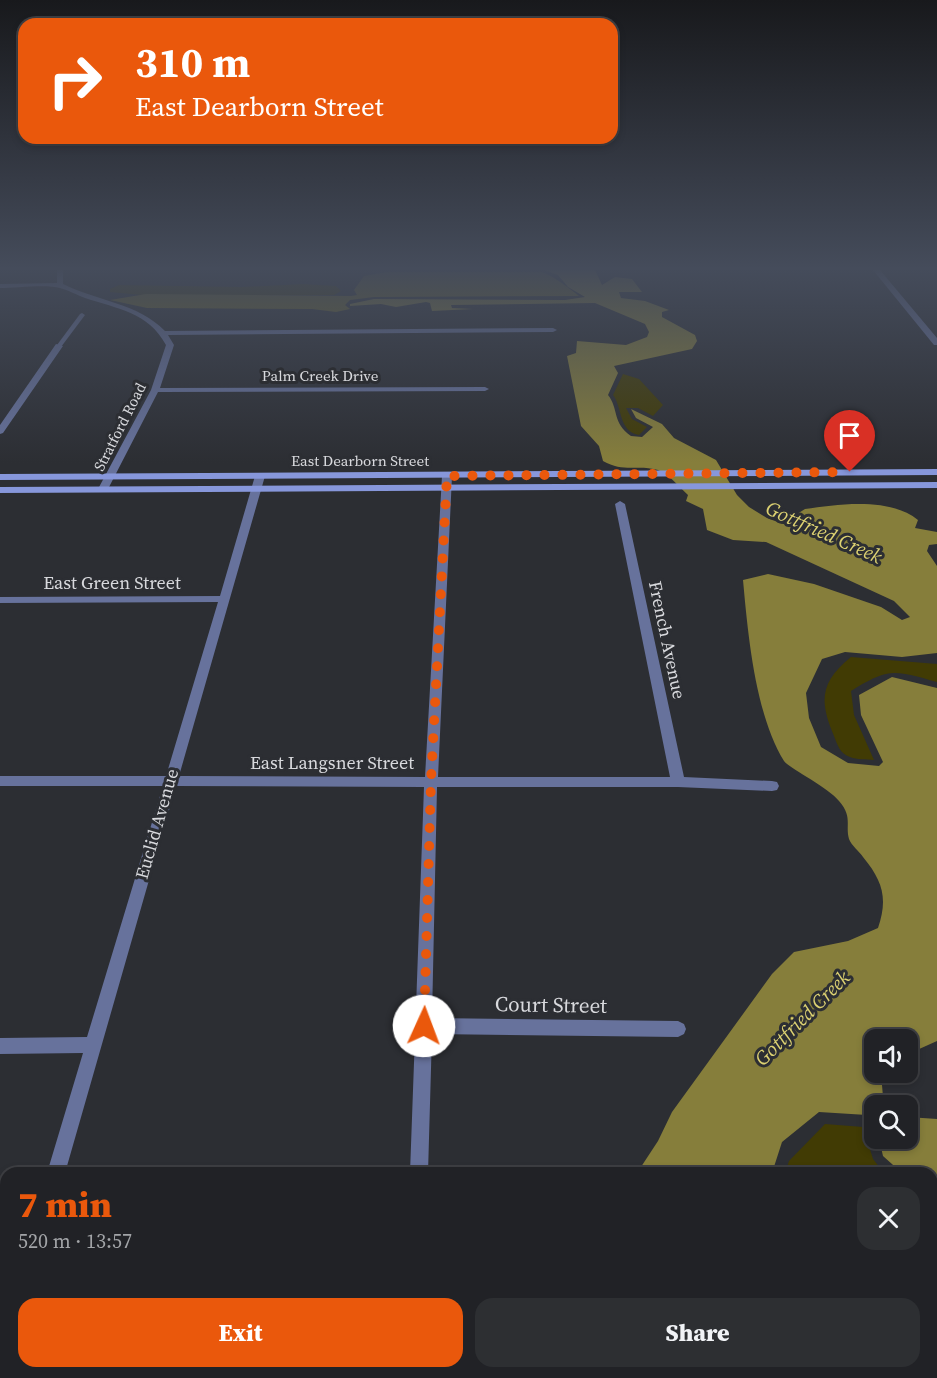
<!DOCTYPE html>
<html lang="en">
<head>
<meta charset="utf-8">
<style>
	:root { --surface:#212226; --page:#2d2f32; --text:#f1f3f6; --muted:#a2a4a7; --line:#3e3f43; --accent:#ea580c }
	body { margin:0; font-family:"Source Serif 4",serif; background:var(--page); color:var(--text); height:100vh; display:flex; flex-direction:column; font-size:22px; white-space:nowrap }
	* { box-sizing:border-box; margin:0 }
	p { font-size:20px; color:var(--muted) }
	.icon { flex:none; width:33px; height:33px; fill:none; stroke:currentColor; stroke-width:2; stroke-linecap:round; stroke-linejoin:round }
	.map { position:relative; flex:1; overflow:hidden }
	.panel { position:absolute; left:0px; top:1167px; width:938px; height:212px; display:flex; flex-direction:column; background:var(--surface); border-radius:18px 18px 0 0; box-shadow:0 3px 9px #0003,0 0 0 2px var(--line) }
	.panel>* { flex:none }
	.top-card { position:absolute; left:18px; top:18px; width:600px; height:126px; border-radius:18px; box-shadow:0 3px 9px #0003,0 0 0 2px var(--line); background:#ea580c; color:#fff; overflow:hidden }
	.tools { position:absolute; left:864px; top:1029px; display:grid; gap:12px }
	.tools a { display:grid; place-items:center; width:54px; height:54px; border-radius:12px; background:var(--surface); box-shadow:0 3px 9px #0003,0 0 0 2px var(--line); font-size:30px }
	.pin { position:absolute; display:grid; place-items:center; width:51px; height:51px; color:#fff; margin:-62px -26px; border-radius:50% 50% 50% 0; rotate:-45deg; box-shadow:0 0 6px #0007 }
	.pin .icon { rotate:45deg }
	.me { position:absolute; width:66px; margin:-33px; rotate:2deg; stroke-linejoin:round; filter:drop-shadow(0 0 4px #0008) }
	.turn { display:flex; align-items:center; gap:21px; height:126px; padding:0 18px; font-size:27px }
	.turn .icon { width:78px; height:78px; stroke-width:2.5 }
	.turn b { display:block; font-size:42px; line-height:51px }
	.round { display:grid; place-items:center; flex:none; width:63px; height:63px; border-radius:18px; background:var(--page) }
	.headline { display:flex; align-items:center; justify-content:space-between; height:102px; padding:0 18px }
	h1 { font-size:36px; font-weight:800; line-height:45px; color:var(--accent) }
	.cta { display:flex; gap:12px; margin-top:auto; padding:12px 18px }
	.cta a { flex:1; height:69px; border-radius:18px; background:var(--accent); color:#fff; font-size:24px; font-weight:800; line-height:69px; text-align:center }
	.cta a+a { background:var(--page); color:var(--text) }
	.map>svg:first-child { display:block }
	.green { fill:#413b04 }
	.forest { fill:#706824 }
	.water { fill:#867e3b }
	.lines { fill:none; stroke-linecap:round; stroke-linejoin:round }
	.service { fill:#67729c; fill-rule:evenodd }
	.minor { fill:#67729c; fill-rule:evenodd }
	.secondary { fill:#8797db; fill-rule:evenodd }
	.route { stroke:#ea580c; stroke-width:10; stroke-dasharray:0 18 }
	.labels { text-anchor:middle; stroke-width:6; stroke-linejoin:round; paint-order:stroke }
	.far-street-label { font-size:15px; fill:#d8d9dd; stroke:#2c2e33 }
	.street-label { font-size:18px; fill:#d8d9dd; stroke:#2c2e33 }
	.water-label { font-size:20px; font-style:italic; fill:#ddd272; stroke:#2c2e33 }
	.near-street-label { font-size:21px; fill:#d8d9dd; stroke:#2c2e33 }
</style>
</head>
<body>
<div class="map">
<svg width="937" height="1378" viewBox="0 0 937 1378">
	<rect width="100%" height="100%" fill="#2c2e33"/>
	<path class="green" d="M303 284 336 286 341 291 334 295H142L110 292V289L119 285 242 287Z
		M623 374 639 379 663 405 653 416 638 408H626L632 419 647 427 639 435C618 431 623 408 613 395Z
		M851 657 937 664V682C895 670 889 667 851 691L854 715 874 760C866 759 857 760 850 757 840 754 837 744 834 736 819 701 820 682 851 657Z
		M825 1124 863 1127 873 1159 884 1173H785L789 1161Z
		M932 1209 937 1247V1310L932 1312Z
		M719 1373V1372L890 1373 888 1378H717Z"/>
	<path class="forest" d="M387 272H541C554 276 569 288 579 296L374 297 350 300 345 305 350 309 336 312 312 309 147 308 110 300 146 294 351 296 357 295 354 290 364 276Z"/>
	<path class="water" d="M544 270H595L602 285 615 277 632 279 642 292H619L621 298 645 301 669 310 662 312V317L695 335 697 341 692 349 614 366 618 373 608 395C619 409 612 423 631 436L642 437 653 427 636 418 631 409 662 424 674 438 716 460 737 495 749 507 767 518 783 524 797 525V514L805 509C839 504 890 497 918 520L915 528 937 532V544L929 545 927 551 937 566V653L902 657 845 652 822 659 806 693 809 718 821 747 848 763 879 766 883 762 861 715 859 695 892 677 937 688V1041L908 1054V1040H874V1072L881 1073 883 1097 889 1105 874 1106V1126L867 1115 819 1112 782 1142 772 1173H637L658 1141 672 1112 772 974 794 952 848 941 878 928C888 899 883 881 863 857 860 852 851 845 849 839 845 825 853 817 839 801 828 787 790 769 784 761 755 714 748 634 743 580L768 574 814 584 881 607 902 620 910 617 894 601 766 542 733 540 707 530 703 509 686 501 688 495C679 487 669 474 658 470 638 464 624 473 603 461L599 446 581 426 567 356 576 353 577 341 626 345 647 337 649 332 645 324 595 303 451 305 452 308 473 309 432 311 430 303 426 302 396 307 381 304 350 306V304L374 299 565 300 585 297 568 287 558 275Z
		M908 1117 937 1119V1199L932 1194V1173H902L883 1156 879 1139 908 1138Z
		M937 1329V1378H905L908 1373 932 1372V1335Z
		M644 1373V1372L704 1373 701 1378H642Z"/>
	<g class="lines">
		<path class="service" d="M82 313 85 315 61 347H57V345L80 314Z"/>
		<path class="minor" d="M57 270H63V284C97 301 138 303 165 331L553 328 557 330 553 332 168 335 174 345 160 388 485 387 489 389 485 391 158 392 108 489 103 492 98 489 151 390 166 345C148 312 118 309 85 298 77 295 68 290 60 288 47 284 15 288 0 288V284L57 283Z
			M873 270H880L937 338V345H934Z
			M56 344 63 346 3 433 0 434V425Z
			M260 473 265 476 179 776 425 777 442 476 447 473 452 476 438 777H670L615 504 620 501 625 504 684 777 772 781 777 782 779 786 777 790 772 791 678 787H437L432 1018 678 1021 684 1024 686 1029 684 1034 678 1037 432 1034 428 1173H410L424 787 176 786 65 1173H47L83 1053 0 1054V1038L87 1037 163 786H0V776H166L218 602 0 603V597L220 596 255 476Z
			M6 1333V1371L0 1373V1335Z
			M402 1372H423V1378H401Z"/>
		<path class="secondary" d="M937 469V475L0 480V474Z
			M937 482V488L0 493V487Z"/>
	</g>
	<linearGradient id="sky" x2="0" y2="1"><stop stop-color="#18191c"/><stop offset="0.58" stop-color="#454c5b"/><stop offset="1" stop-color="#454c5b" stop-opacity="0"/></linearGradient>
	<rect width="937" height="463" fill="url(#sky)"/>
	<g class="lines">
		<path class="route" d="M424 1026 431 781 447 476 850 472"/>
	</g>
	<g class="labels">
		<g class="far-street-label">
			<text x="320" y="381">Palm Creek Drive</text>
			<text transform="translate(120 427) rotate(-63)" y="5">Stratford Road</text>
			<text x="360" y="466">East Dearborn Street</text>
		</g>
		<g class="street-label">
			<text x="112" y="589">East Green Street</text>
			<text transform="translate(667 640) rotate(78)" y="6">French Avenue</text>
			<text x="332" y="769">East Langsner Street</text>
			<text transform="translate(157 824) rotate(-74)" y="6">Euclid Avenue</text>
		</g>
		<g class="water-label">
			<text transform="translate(824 532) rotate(24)" y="7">Gottfried Creek</text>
			<text transform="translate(802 1018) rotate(-45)" y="7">Gottfried Creek</text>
		</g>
		<g class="near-street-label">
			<text transform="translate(551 1005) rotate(1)" y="7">Court Street</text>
		</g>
	</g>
</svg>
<div class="tools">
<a><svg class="icon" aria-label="sound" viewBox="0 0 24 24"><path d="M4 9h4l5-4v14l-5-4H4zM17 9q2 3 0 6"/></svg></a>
<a><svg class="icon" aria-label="search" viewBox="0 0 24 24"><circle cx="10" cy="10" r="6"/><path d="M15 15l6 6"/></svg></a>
</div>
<div class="pin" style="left:850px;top:472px;background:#d93025"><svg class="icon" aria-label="arrive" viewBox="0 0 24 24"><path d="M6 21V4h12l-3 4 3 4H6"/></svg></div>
<svg class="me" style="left:424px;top:1026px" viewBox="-20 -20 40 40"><circle r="19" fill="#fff"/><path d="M0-13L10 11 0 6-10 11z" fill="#ea580c"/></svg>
<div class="top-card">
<div class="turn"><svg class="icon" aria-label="right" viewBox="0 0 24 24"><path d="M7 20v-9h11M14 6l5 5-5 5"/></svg><div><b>310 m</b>East Dearborn Street</div></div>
</div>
<section class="panel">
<div class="headline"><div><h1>7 min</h1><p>520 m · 13:57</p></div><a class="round"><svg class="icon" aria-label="close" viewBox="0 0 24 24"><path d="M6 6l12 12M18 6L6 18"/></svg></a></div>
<div class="cta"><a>Exit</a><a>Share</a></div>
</section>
</div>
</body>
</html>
